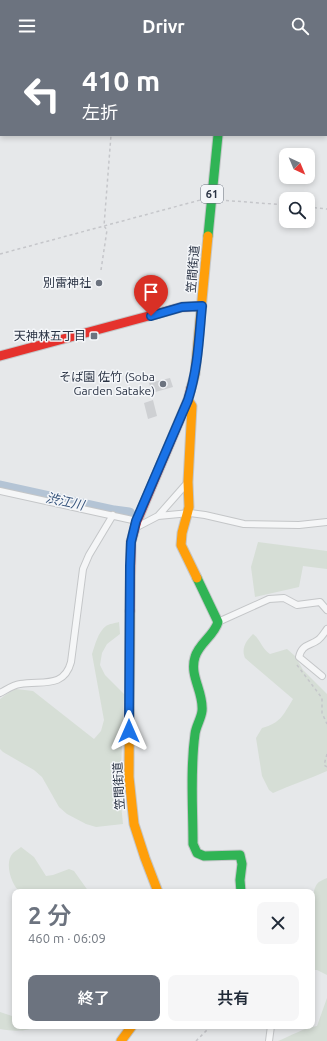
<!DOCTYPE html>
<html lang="ja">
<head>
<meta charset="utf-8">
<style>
	:root { --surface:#fff; --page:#f6f6f7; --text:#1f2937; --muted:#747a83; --accent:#6c737f }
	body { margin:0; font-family:Ubuntu,"Noto Sans JP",sans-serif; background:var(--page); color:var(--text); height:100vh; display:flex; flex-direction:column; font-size:15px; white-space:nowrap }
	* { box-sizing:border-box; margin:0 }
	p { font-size:13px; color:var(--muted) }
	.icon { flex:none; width:22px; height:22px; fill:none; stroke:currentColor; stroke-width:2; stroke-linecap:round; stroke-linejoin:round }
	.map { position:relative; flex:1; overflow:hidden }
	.details { position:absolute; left:12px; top:837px; width:303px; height:140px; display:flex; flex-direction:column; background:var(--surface); border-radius:8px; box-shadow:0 2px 6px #0003 }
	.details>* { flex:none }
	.guide { position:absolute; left:0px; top:0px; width:327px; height:84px; box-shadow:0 2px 6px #0003; background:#6c737f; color:#fff; overflow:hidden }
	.needle { width:26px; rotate:136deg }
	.fabs { position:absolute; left:279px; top:96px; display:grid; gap:8px }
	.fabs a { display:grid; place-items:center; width:36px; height:36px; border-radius:8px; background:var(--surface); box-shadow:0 2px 6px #0003; font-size:20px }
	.pin { position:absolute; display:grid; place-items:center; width:34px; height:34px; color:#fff; margin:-41px -17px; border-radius:50% 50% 50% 0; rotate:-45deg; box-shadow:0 0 4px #0007 }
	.pin .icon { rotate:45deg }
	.me { position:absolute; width:44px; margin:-22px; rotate:0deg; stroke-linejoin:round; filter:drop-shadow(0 0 3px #0008) }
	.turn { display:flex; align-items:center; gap:14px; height:84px; padding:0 16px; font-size:18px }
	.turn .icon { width:52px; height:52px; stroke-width:2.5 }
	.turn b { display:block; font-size:28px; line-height:34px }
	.round { display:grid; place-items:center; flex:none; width:42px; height:42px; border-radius:8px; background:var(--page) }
	.head { display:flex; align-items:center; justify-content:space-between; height:68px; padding:0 16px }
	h1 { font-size:24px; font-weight:600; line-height:30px; color:var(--accent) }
	.primary-button { display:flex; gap:8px; margin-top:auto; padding:8px 16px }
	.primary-button a { flex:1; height:46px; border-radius:8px; background:var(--accent); color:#fff; font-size:16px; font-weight:600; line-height:46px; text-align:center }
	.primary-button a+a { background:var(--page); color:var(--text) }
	header { display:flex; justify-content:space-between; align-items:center; height:52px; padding:0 16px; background:var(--accent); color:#fff; font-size:18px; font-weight:600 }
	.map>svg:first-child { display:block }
	.green { fill:#d6ded6 }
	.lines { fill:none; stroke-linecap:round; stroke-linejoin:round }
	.river { stroke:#b4c4d5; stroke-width:13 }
	.building { fill:#ced0d3 }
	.street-casing { stroke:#c4c6c8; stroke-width:8 }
	.fast-casing { stroke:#c4c6c8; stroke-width:11 }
	.slow-casing { stroke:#c4c6c8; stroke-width:11 }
	.jam-casing { stroke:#c4c6c8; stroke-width:11 }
	.path { stroke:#c5c6ca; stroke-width:1.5; stroke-dasharray:3 3; stroke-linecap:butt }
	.street { stroke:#f5f6f7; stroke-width:6 }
	.fast { stroke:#30b455; stroke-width:9 }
	.slow { stroke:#ff9f0a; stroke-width:9 }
	.jam { stroke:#e5322d; stroke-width:9 }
	.route-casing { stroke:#114b97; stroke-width:10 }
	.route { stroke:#1a73e8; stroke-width:7 }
	.poi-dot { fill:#6c737f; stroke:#f4f6f9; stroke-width:1.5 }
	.labels { text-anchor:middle; stroke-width:3; stroke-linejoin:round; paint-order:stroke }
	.shield { fill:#f4f6f9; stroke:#676e7b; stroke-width:1 }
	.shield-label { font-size:11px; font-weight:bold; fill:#2b3445 }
	.street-label { font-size:12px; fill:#2b3445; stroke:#f4f6f9 }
	.poi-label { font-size:12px; fill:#2b3445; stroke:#f4f6f9; text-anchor:end }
	.water-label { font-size:13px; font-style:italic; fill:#34527a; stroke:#f4f6f9 }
</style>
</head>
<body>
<header><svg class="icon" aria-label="menu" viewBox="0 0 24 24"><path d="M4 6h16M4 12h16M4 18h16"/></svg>Drivr<svg class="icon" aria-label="search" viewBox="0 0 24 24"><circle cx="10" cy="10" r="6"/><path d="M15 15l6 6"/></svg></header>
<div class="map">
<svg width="327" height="989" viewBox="0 0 327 989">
	<rect width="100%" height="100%" fill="#e6e8ea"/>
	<path class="green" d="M258 490 327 499V517L303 514 299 535 255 545 251 515Z
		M119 570 120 582 107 592 102 601 100 613 105 623 124 642 120 742 123 772 96 775 86 772 67 762 59 755 42 725 34 718 3 700 0 697V647L8 641 16 637 33 639 94 687 101 679 104 668 92 602C95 593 98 580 106 574 109 572 115 571 119 570Z
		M253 582C260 587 262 597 270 602L287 597 295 604 303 618 327 642V719C309 727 291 733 273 741L269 738 262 724 256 686 262 676C281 671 283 663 293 647L245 606C241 596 246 589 253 582Z
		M21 795 34 805 46 824 53 823 69 817 74 819 89 840H20C11 833 4 810 13 801 15 799 19 797 21 795Z
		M327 826V923L317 918H312C312 901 308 844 317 832 319 829 323 828 327 826Z
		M327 946V989H278C291 984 303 976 317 974Z
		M0 960 15 965V974H42C25 979 17 980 0 977Z"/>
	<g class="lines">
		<path class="river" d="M0 435 114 460 129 462"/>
	</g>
	<path class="building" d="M170 326 173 335 152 341 149 331Z
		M153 348 157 364 148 367 144 351Z"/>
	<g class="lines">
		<defs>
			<path id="street" d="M0 439 137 469
				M158 464 188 430
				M135 476 158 464 190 461 205 463 244 472 299 473 327 470
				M218 570 269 547 284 546 297 553 320 550 327 558
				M322 624 299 605C302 592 310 594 318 588 322 585 324 581 327 577
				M0 641C6 638 13 633 20 632 41 628 64 637 71 610L83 517 89 503 113 463
				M269 989 271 974"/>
			<path id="fast" d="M208 184 218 83
				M197 526 218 570C214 584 199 591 195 605 189 624 204 640 202 659 201 667 196 674 195 682 190 718 193 756 193 792L197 801 204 804 240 803 242 812 240 828 241 840"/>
			<path id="slow" d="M225 0V1
				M191 336 195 322 208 184
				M188 348 192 354 188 430 189 455 182 481 181 493 197 526
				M130 559 129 725 134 772 145 806 158 840
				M121 989 132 974"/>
			<path id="jam" d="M0 304 182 255 202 254
				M130 559 131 490 137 469 188 348 191 336"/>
		</defs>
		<use href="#street" class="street-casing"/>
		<use href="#fast" class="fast-casing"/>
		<use href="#slow" class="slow-casing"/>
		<use href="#jam" class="jam-casing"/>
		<path class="path" d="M30 1 33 0
			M117 1 118 0
			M0 9H1
			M220 148 286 153
			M308 155 327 157
			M0 202 204 147
			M101 218 107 178 104 174 111 83
			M297 613 322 646V661L327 672
			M327 702 324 713 327 715
			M196 989 211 974"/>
		<use href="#street" class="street"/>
		<use href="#fast" class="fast"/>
		<use href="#slow" class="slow"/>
		<use href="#jam" class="jam"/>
	</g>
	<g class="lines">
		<defs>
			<path id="route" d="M129 679 130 514 131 490 136 469 188 348C198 317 199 286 202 254L182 255 151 264"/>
		</defs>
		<use href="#route" class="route-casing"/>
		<use href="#route" class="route"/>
	</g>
	<g class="poi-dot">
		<circle cx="99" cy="231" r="4"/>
		<rect x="90" y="280" width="8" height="8" rx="2"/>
		<circle cx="163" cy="332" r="4"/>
	</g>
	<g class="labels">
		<rect class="shield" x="201" y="133" width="22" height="18" rx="3"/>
		<g class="shield-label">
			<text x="212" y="146">61</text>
		</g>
		<g class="street-label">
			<text transform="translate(193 217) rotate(-85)" y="4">笠間街道</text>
			<text transform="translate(119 734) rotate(-93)" y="4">笠間街道</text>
		</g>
		<g class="poi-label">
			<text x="91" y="235">別雷神社</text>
			<text x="86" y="288">天神林五丁目</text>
			<text x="155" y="329">そば園 佐竹 (Soba<tspan x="155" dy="14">Garden Satake)</tspan></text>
		</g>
		<g class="water-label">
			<text transform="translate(65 449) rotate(12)" y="5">渋江川</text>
		</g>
	</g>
</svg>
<div class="fabs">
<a><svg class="needle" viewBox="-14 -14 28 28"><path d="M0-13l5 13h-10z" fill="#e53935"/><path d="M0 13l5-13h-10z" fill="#747a83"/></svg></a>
<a><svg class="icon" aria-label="search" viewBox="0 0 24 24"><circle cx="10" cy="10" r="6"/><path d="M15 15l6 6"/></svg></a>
</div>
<div class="pin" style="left:151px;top:264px;background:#d93025"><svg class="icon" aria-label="arrive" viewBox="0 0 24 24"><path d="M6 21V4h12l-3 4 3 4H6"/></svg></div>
<svg class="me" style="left:129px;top:679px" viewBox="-20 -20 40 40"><path d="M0-17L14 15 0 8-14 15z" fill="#1a73e8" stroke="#fff" stroke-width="4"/></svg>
<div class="guide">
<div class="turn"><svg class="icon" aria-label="left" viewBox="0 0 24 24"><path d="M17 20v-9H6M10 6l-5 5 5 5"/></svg><div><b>410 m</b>左折</div></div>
</div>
<section class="details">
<div class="head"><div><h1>2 分</h1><p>460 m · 06:09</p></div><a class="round"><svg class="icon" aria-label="close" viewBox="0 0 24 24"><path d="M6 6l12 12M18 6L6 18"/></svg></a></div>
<div class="primary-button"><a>終了</a><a>共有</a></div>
</section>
</div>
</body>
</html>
